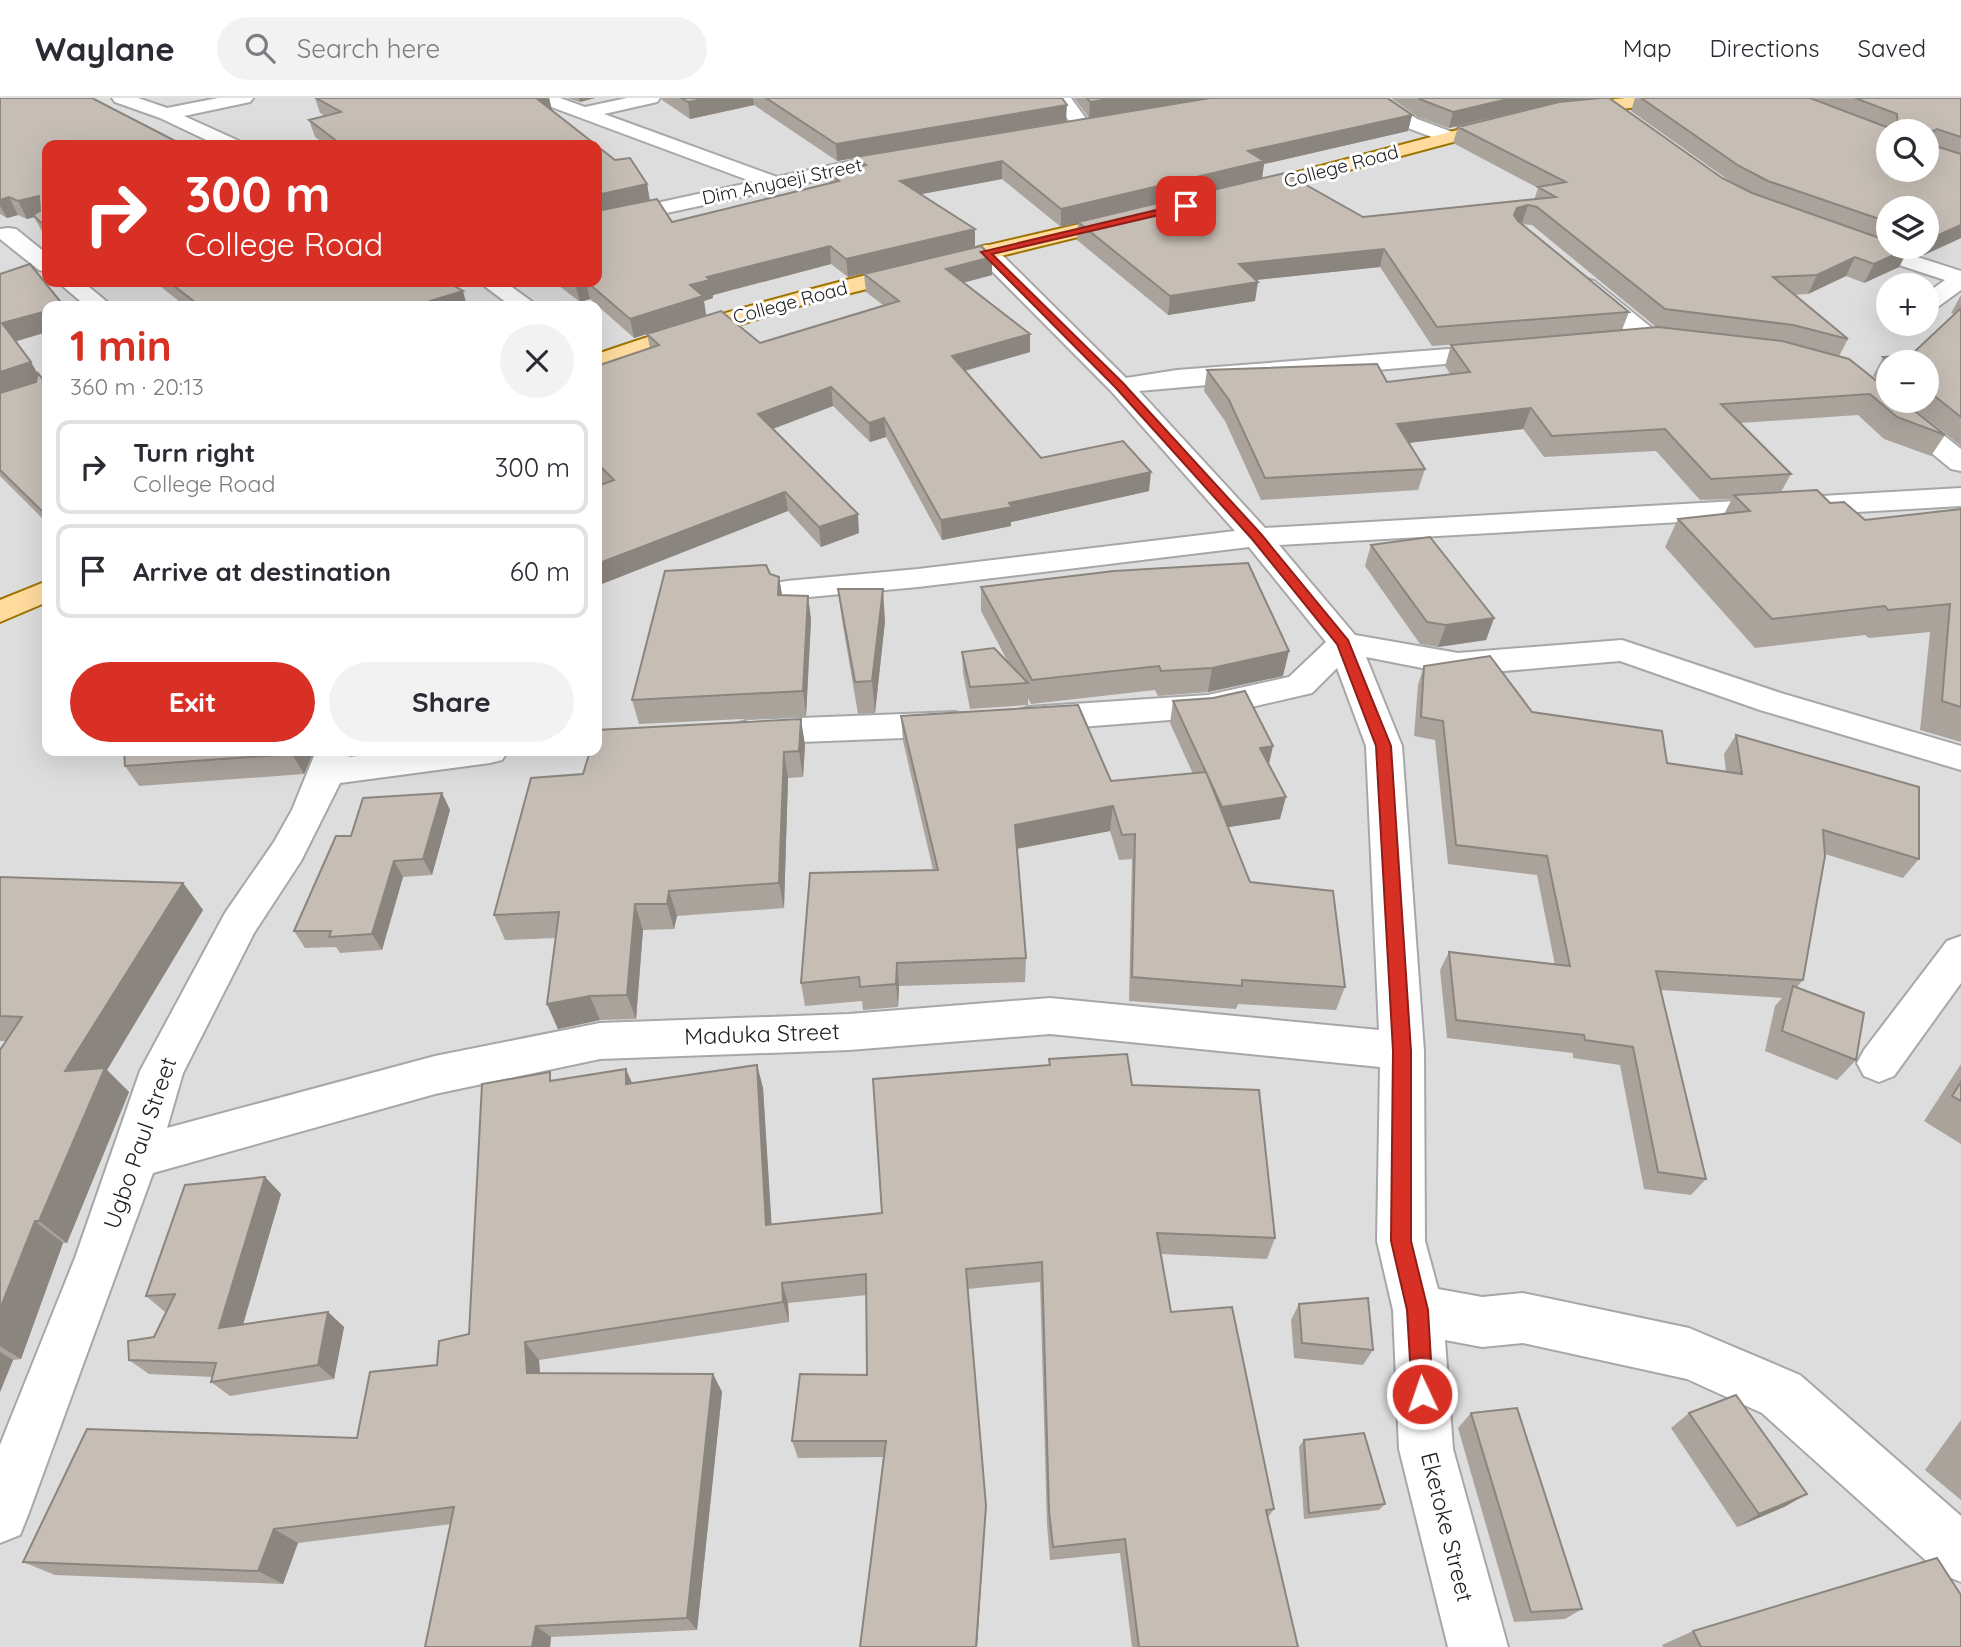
<!DOCTYPE html>
<html lang="en">
<head>
<meta charset="utf-8">
<style>
	:root { --surface:#fff; --page:#f2f2f3; --text:#2b2b33; --muted:#7c7c81; --line:#e1e1e2; --accent:#d93025 }
	body { margin:0; font-family:Quicksand,sans-serif; background:var(--page); color:var(--text); height:100vh; display:flex; flex-direction:column; font-size:26px; white-space:nowrap }
	* { box-sizing:border-box; margin:0 }
	p { font-size:23px; color:var(--muted) }
	.icon { flex:none; width:38px; height:38px; fill:none; stroke:currentColor; stroke-width:2; stroke-linecap:round; stroke-linejoin:round }
	.map { position:relative; flex:1; overflow:hidden }
	.side { position:absolute; left:42px; top:203px; width:560px; height:455px; display:flex; flex-direction:column; background:var(--surface); border-radius:14px; box-shadow:0 7px 28px #0002 }
	.side>* { flex:none }
	.banner { position:absolute; left:42px; top:42px; width:560px; height:147px; border-radius:14px; box-shadow:0 7px 28px #0002; background:#d93025; color:#fff; overflow:hidden }
	.controls { position:absolute; left:1876px; top:21px; display:grid; gap:14px }
	.controls a { display:grid; place-items:center; width:63px; height:63px; border-radius:50%; background:var(--surface); box-shadow:0 7px 28px #0002; font-size:35px }
	.pin { position:absolute; display:grid; place-items:center; width:60px; height:60px; color:#fff; margin:-30px; border-radius:14px; box-shadow:0 4px 10px #0006 }
	.me { position:absolute; width:77px; margin:-38px; rotate:357deg; stroke-linejoin:round; filter:drop-shadow(0 0 5px #0008) }
	.turn { display:flex; align-items:center; gap:24px; height:147px; padding:0 28px; font-size:32px }
	.turn .icon { width:91px; height:91px; stroke-width:2.5 }
	.turn b { display:block; font-size:49px; line-height:60px }
	.round { display:grid; place-items:center; flex:none; width:74px; height:74px; border-radius:37px; background:var(--page) }
	.headline { display:flex; align-items:center; justify-content:space-between; height:119px; padding:0 28px }
	h1 { font-size:42px; font-weight:700; line-height:52px; color:var(--accent) }
	.action { display:flex; gap:14px; margin-top:auto; padding:14px 28px }
	.action a { flex:1; height:80px; border-radius:42px; background:var(--accent); color:#fff; font-size:28px; font-weight:700; line-height:80px; text-align:center }
	.action a+a { background:var(--page); color:var(--text) }
	ul { padding:0; list-style:none }
	li { display:flex; align-items:center; gap:21px; height:94px; margin:0 14px 10px; padding:0 14px; border:4px solid var(--line); border-radius:14px }
	li div { flex:1 }
	li b { display:block; font-size:26px }
	li em { font-style:normal }
	header { display:flex; align-items:center; gap:42px; box-sizing:border-box; height:98px; padding:0 35px; background:var(--surface); border-bottom:2px solid var(--line) }
	header strong { font-size:33px }
	nav { display:flex; gap:38px; margin-inline-start:auto; font-size:24px }
	.search { width:490px; height:63px; background:var(--page); display:flex; align-items:center; gap:18px; box-sizing:border-box; padding:0 24px; border-radius:38px; color:var(--muted); font-size:26px }
	.map>svg:first-child { display:block }
	.residential { fill:#dedddd; fill-rule:evenodd }
	.lines { fill:none; stroke-linecap:round; stroke-linejoin:round }
	.minor-casing { stroke:#a7a7a7; stroke-width:4 }
	.major-casing { stroke:#9d7300; stroke-width:4 }
	.minor { fill:#fff; fill-rule:evenodd }
	.major { fill:#ffdb9e; fill-rule:evenodd }
	.wall { fill:#aaa39c; fill-rule:evenodd }
	.shaded-wall { fill:#8b857f }
	.building { fill:#c6beb5; stroke:#8b857f; stroke-width:2 }
	.route { fill:#d93025; stroke:#8d1f18; stroke-width:2 }
	.labels { text-anchor:middle; stroke-width:6; stroke-linejoin:round; paint-order:stroke }
	.far-street-label { font-size:19px; fill:#202020; stroke:#fff }
	.street-label { font-size:23px; fill:#202020; stroke:#fff }
</style>
</head>
<body>
<header>
<strong>Waylane</strong>
<div class="search"><svg class="icon" aria-label="search" viewBox="0 0 24 24"><circle cx="10" cy="10" r="6"/><path d="M15 15l6 6"/></svg>Search here</div>
<nav><a>Map</a><a>Directions</a><a>Saved</a></nav>
</header>
<div class="map">
<svg width="1961" height="1549" viewBox="0 0 1961 1549">
	<rect width="100%" height="100%" fill="#f1eee7"/>
	<path class="residential" d="M0 0H1961V1549H0ZM1888 33H1927V72H1888ZM47 47H597V184H47ZM1888 110H1927V149H1888ZM1888 187H1927V226H1888ZM47 208H597V653H47ZM1888 264H1927V303H1888Z"/>
	<g class="lines">
		<defs>
			<path id="minor" d="M112 0H138L167 10 218 0H253L250 4 184 18 239 43 241 47H217L160 20 115 4Z
				M535 0H560L585 9 627 0H660L657 4 604 16 777 79 907 51 917 57 907 63 597 130V118L753 84 538 4Z
				M1053 0H1071L1092 29 1090 33H1076Z
				M1365 0H1386L1417 21 1455 35 1457 39 1448 45 1405 29Z
				M8 130 16 131 47 156V174L39 172 0 141V131Z
				M1852 138 1961 173V192L1935 211 1927 213V195L1945 182 1844 149 1841 144 1844 139Z
				M986 147 994 149 1126 280 1177 272 1501 247 1510 249 1513 254 1510 259 1501 261 1139 293 1265 430 1961 390V408L1279 447 1355 537 1458 555 1622 542 1784 596 1961 648V672L1760 612 1620 563 1458 577 1366 559 1402 648 1424 953 1425 1143 1438 1191 1482 1199 1523 1195 1689 1230 1800 1277 1961 1418V1484L1941 1476 1762 1315 1687 1281 1523 1245 1482 1249 1445 1242 1453 1351 1508 1549H1448L1399 1351 1393 1212 1377 1143 1380 969 1050 936 849 952 600 961 435 996 153 1075 28 1417 20 1437 0 1445V1347L75 1160 140 973 225 815 274 744 292 712 316 653H350L349 659 396 653H508L502 662 490 665 340 685 301 763 254 835 183 975 167 1030 435 958 600 925 849 916 1050 900 1379 932 1366 648 1337 570 1312 595 1208 619 1029 633 1017 629 1012 621 1017 613 1029 609 1208 597 1289 579 1326 544 1249 449 918 489 787 501 776 499 772 492 776 485 787 483 918 471 1235 433 1111 293 978 159 975 154 978 149Z
				M1586 181 1594 183 1658 235 1661 240 1658 245 1649 247 1640 245 1578 193 1575 188 1578 183Z
				M58 184H83L112 208H86Z
				M479 184H505L538 208H511Z
				M1897 305 1906 307 1961 351V373L1951 371 1888 319 1884 313 1888 307Z
				M955 614 967 618 972 626 967 634 955 638 749 646 737 642 732 634 737 626 749 622Z
				M1961 838V885L1894 978 1879 984 1864 978 1857 965 1864 952 1947 843Z"/>
			<path id="major" d="M1626 0H1692L1683 5 1566 16 1557 11 1566 6Z
				M1507 19 1516 24 1513 28 1244 100 1237 98 1234 94 1237 90Z
				M1128 115 1135 117 1138 121 1135 125 802 207 597 271V256C770 196 949 156 1128 115Z
				M47 483V504L0 524V502Z"/>
		</defs>
		<use href="#minor" class="minor-casing"/>
		<use href="#major" class="major-casing"/>
		<use href="#minor" class="minor"/>
		<use href="#major" class="major"/>
	</g>
	<path class="wall" d="M0 0 47 47V139L43 135 34 119 27 121 18 117 7 120 0 116Z
		M315 0H549L552 12 596 47H326L315 39 309 22 325 18 320 15Z
		M567 0H595L580 4Z
		M662 0H1062L1066 23 944 44 1412 17 1408 33 1264 66 1262 80 1061 129 1002 81 921 96 975 131V149L848 179 831 166 713 197V200L704 203 706 217 634 240 590 201 580 204 554 184H597L647 86 650 103 672 124 830 86 829 74 856 69 855 60 837 63 754 7 690 21 662 2Z
		M1074 0H1210L1089 20Z
		M1391 0H1593L1573 3 1731 84 1631 13 1635 0H1961V140L1924 157 1908 152 1899 169 1864 185 1846 178 1808 196 1794 197 1848 241 1839 258 1945 337 1931 358 1884 341 1858 317 1740 325 1791 376 1781 394 1830 405 1865 422 1961 411V644L1920 632 1930 534 1869 540 1865 537 1755 550 1665 449 1678 421 1724 416 1732 401 1700 402 1656 353 1544 359 1523 331 1409 345 1425 371 1418 392 1261 402 1225 323 1204 293 1207 272 1387 284 1451 277 1445 268 1451 247 1522 241 1432 248 1380 169 1256 182 1255 203 1168 217 1077 142 1078 124 1363 119 1534 102 1538 90 1453 45 1458 29 1554 5 1449 30 1418 19ZM1888 110H1927V149H1888ZM1521 126 1532 127 1656 229 1622 232 1629 214Z
		M0 176 47 234 15 243 38 277 47 287V425L0 378Z
		M864 176 992 177 963 185 1030 254 965 273 1041 360 1149 393 1011 424V428L942 442 886 339 870 344 833 308 773 331 859 435 821 449 788 413 603 386 597 380V268L650 250 647 236 760 245 883 207 866 194Z
		M155 184H447L467 208H185Z
		M1961 197V348L1904 303H1927V264H1888V291L1873 278 1883 259 1911 257 1954 216 1951 215Z
		M1371 447 1494 520 1486 542 1438 549 1420 546 1365 468Z
		M770 476 779 479 782 497 808 498 811 522 806 618 639 626 632 602Z
		M981 489 1283 578 1208 594 1158 598 1155 592 1031 606 1028 600V607L970 611 963 575 962 554 1009 566 981 513Z
		M838 491 885 523 875 615 858 616 842 522Z
		M1424 568 1532 614 1667 665 1726 674 1724 656 1736 637 1919 761 1903 780 1825 756 1803 882 1797 889 1856 962 1837 982 1765 953 1775 908 1782 900 1661 892 1706 1081 1691 1097 1644 1091 1620 967 1573 960V955L1447 940 1440 872 1449 854 1555 867 1537 777 1448 766 1435 642 1414 638 1418 587Z
		M1173 603 1273 648 1269 666 1280 721 1228 729 1250 784 1345 889 1336 912 1238 906 1236 911 1129 903 1132 761 1119 762 1110 733 1017 751 1026 860 1025 884 899 888 898 909 863 912 862 903 805 908 801 885 933 772 903 643 901 618 1111 683 1193 676 1170 625Z
		M805 647 803 679 788 680 784 810 677 818 674 831 643 832 636 921 600 922 558 931 547 906 555 840 505 842 494 817 583 676Z
		M314 653 304 676 139 688 125 668Z
		M442 695 450 712 432 777 403 779 382 852 340 855 336 849 305 850 294 833 351 738Z
		M0 779 183 785 203 812 107 972 129 994 67 1145H63L21 1261 13 1262 0 1294V952L6 943H0Z
		M1049 961 1132 987 1275 1140 1267 1161 1161 1156 1171 1214 1274 1411 1268 1419 1298 1549H1132L1120 1455 1050 1462 1047 1427 1040 1184 967 1191 986 1408 977 1549H860L883 1359 798 1360 792 1343 867 1277V1197L788 1205 789 1224 539 1262 540 1275 713 1276 722 1294 697 1532 551 1539 550 1549 451 1426 298 1445 283 1486 55 1477 23 1464 357 1340 437 1267 469 1236 554 982 632 985 757 967 763 990 771 1127 882 1115 1049 967Z
		M1961 966V1046L1924 1023Z
		M265 1079 281 1096 243 1226 328 1214 344 1229 334 1281 230 1298 211 1284 213 1279 149 1276 129 1262 154 1239 167 1214H165L146 1198Z
		M1299 1206 1373 1252 1363 1267 1294 1260 1291 1222Z
		M1471 1315 1582 1511 1565 1521 1514 1524 1458 1330Z
		M1689 1315 1807 1396 1784 1409 1737 1429 1671 1330Z
		M1961 1322V1402L1925 1372Z
		M1304 1342 1385 1406 1379 1412 1304 1421 1299 1349Z
		M1693 1533 1961 1549H1663L1662 1547Z"/>
	<path class="shaded-wall" d="M536 0H549L552 12Z
		M579 0H595L580 4Z
		M708 0H753L754 7 690 21 688 4Z
		M1114 0H1210L1089 20 1090 4Z
		M1512 0H1593L1553 5 1449 30 1453 14Z
		M1067 7 1066 23 837 63 836 46Z
		M1412 17 1408 33 1264 66 1262 80 1061 129V111L1248 53Z
		M1002 63V81L901 100 900 83Z
		M647 86 650 104 597 115V97Z
		M39 98 47 116 27 121 18 103Z
		M9 99 18 117 7 120 0 108V102Z
		M1528 107 1522 125 1512 128 1509 135 1517 110Z
		M1961 127V140L1924 157 1934 139Z
		M975 131V149L848 179 846 161Z
		M830 148 831 166 713 197V200L704 203 706 217 634 240 630 221 690 187 707 179Z
		M1909 150 1899 169 1864 185 1874 166Z
		M1384 151 1380 169 1236 184 1239 166Z
		M992 159V177L946 189V171Z
		M1855 159 1846 178 1808 196 1817 177Z
		M582 184H586L590 201 580 204 575 186Z
		M1258 184 1255 203 1168 217 1170 198Z
		M463 193 467 208H414Z
		M47 213V234L14 244 2 225Z
		M1030 236V254L952 276V258Z
		M31 264 42 283 0 297V274Z
		M831 289 833 308 761 335 758 316Z
		M1531 310 1523 331 1391 347 1397 326Z
		M884 320 886 339 870 344 869 325Z
		M1151 374 1149 393 1011 424V428L942 442 941 422 1009 405Z
		M785 394 788 413 597 488V466Z
		M858 416 859 435 821 449 819 429Z
		M779 479 783 503 778 497Z
		M883 491 885 523 875 615 872 583Z
		M808 498 811 522 806 618 803 593Z
		M1494 520 1486 542 1438 549 1446 527Z
		M1289 553 1283 578 1208 594 1212 570Z
		M801 621 805 647 803 679 799 653Z
		M1273 648 1268 669 1260 650Z
		M294 653H314L304 676 292 656Z
		M784 654 788 680 784 810 779 785Z
		M442 695 450 712 432 777 423 761Z
		M1286 699 1280 721 1217 731 1222 709Z
		M1113 708 1110 733 1014 751 1015 727Z
		M394 763 403 779 382 852 372 836Z
		M183 785 203 812 107 972 129 994 67 1145 39 1123 65 973Z
		M669 793 677 818 674 831 667 806Z
		M635 806 643 832 636 921 627 897Z
		M897 865 899 888 898 909 896 886Z
		M590 898 600 922 558 931 547 906Z
		M757 967 763 990 773 1148 766 1127Z
		M626 971 636 994 626 986Z
		M265 1079 281 1096 238 1244 219 1230Z
		M35 1123 63 1145 21 1261 0 1248V1211Z
		M782 1185 788 1205 789 1224 783 1204Z
		M328 1214 344 1229 334 1281 318 1267Z
		M525 1244 539 1262 541 1293 527 1275Z
		M0 1254 13 1262 0 1294Z
		M713 1276 722 1294 697 1532 687 1520Z
		M1807 1396 1784 1409 1737 1429 1759 1416Z
		M986 1408 977 1549H976Z
		M274 1431 298 1445 283 1486 258 1473Z
		M536 1528 551 1539 550 1549H532Z"/>
	<path class="building" d="M0 0H92L183 47H47V130L33 117 40 113 39 98 18 103 9 99 0 102Z
		M316 0H536L596 47H342L309 22 341 14Z
		M681 0H708L688 4Z
		M766 0H1062L1067 7 836 46Z
		M1087 0H1114L1090 4Z
		M1210 0H1387L1412 17 1248 53 1264 63 1061 111 1002 63 900 83 975 131 846 161 830 148 707 179 710 182 690 187 703 198 630 221 587 184H597V113L657 101 672 124 839 83 829 74 866 67 855 59Z
		M1418 0H1512L1453 14 1422 2Z
		M1601 0H1609L1722 80 1752 95 1888 143V149H1906L1909 150 1874 166 1855 159 1817 177 1773 179 1848 241 1793 227 1665 211 1537 109 1528 107 1517 110 1514 117 1518 123 1629 214 1437 229 1384 151 1239 166 1258 184 1170 198 1078 124 1285 75 1363 119 1556 99 1538 89 1566 84 1458 29 1559 4Z
		M1641 0H1810L1897 33H1888V72H1927V33H1898L1897 16 1855 0H1961V39L1937 31 1933 33 1935 48 1961 56V127L1934 139 1927 137V110H1888V124L1768 83 1739 68Z
		M597 48 615 62 630 60 647 86 597 97Z
		M981 148 992 159 946 171 1030 236 952 258 1041 360 1123 343 1151 374 1009 405 1012 409 941 422 884 320 869 325 831 289 758 316 858 416 819 429 785 394 597 466V388L614 382 597 365V268L659 247 647 236 721 213 760 245 899 203 864 176Z
		M30 166 64 208H47V213L2 225 31 264 0 274V176Z
		M169 184H447L463 193 414 208H200Z
		M1961 210V319L1927 292V264H1890L1883 259 1911 257Z
		M1658 229 1782 243 1849 261 1888 292V303H1902L1945 337 1897 319 1870 296 1721 306 1791 376 1711 381 1665 331 1552 338 1531 310 1397 326 1425 371 1265 380 1229 302 1207 272 1377 266 1387 284 1470 274 1451 247Z
		M38 275 47 287 46 417 0 372V295L36 284Z
		M1817 392 1830 405 1844 404 1865 422 1961 411V609L1942 603 1950 506 1888 512 1885 508 1772 521 1678 421 1750 413 1734 397Z
		M1430 439 1494 520 1446 527 1427 524 1371 447Z
		M1248 465 1289 553 1212 570 1161 573 1159 568 1032 582 981 489 1114 473Z
		M766 467 770 476 779 479 778 497 808 498 803 593 632 602 665 473Z
		M838 491H883L872 583 855 584Z
		M994 550 1028 585 970 589 962 554Z
		M1490 558 1532 614 1662 633 1667 665 1742 676 1736 637 1919 689V761L1823 732 1825 758 1803 882 1656 873 1706 1081 1658 1074 1633 949 1585 942 1584 937 1456 922 1449 854 1570 868 1547 758 1456 747 1443 623 1421 619 1424 568Z
		M1245 593 1273 648 1260 650 1286 699 1222 709 1173 603 1213 600Z
		M1078 607 1111 683 1206 674 1250 784 1333 793 1345 889 1242 882V888L1132 879 1135 736 1122 737 1113 708 1015 727 1026 860 897 865 896 886 860 889 859 879 801 885 810 775 938 772 901 618Z
		M801 621 799 653 784 654 779 785 669 793 667 806H635L627 897 590 898 547 906 559 814 494 817 531 680 583 676 590 653H597V632Z
		M124 653H294L292 656 125 668Z
		M442 695 423 761 394 763 372 836 329 839 331 833H294L336 738H351L363 700Z
		M0 779 183 785 65 973 105 970 39 1123H35L0 1211V952L22 919 0 918Z
		M1793 888 1864 915 1856 962 1782 933Z
		M1127 956 1132 987 1259 992 1275 1140 1157 1135 1171 1214 1232 1209 1274 1411 1266 1412 1298 1549H1139L1125 1441 1053 1449 1049 1413 1042 1164 966 1171 986 1408 976 1549H860L886 1343H792L800 1276 867 1277 866 1176 782 1185 783 1204 525 1244 527 1275 713 1276 687 1520 536 1528 532 1549H425L454 1409 274 1431 258 1473 23 1464 87 1331 357 1340 370 1274 437 1267 439 1243 469 1236 482 986 550 974V983L626 971V986L757 967 766 1127 882 1115 873 981 1050 967 1049 961Z
		M1961 984V1003L1952 998Z
		M265 1079 219 1230 328 1214 318 1267 211 1284 216 1265 129 1262 128 1243 154 1239 175 1196 146 1198 185 1087Z
		M1368 1200 1373 1252 1302 1245 1299 1206Z
		M1736 1297 1807 1396 1759 1416 1689 1315Z
		M1517 1310 1582 1511 1531 1514 1471 1315Z
		M1364 1335 1385 1406 1309 1415 1304 1342Z
		M1937 1460 1961 1497V1549H1701L1693 1533Z"/>
	<path class="route" d="M1186 105 1189 110 992 156 1123 285 1261 436 1348 542 1391 648 1411 953V1143L1428 1212 1433 1296 1430 1303 1422 1307 1415 1303 1412 1296 1407 1212 1391 1143 1393 953 1376 648 1337 546 1252 441 1116 290 981 154Z"/>
	<g class="labels">
		<g class="far-street-label">
			<text transform="translate(1341 68) rotate(-15)" y="7">College Road</text>
			<text transform="translate(782 83) rotate(-12)" y="7">Dim Anyaeji Street</text>
			<text transform="translate(790 204) rotate(-15)" y="7">College Road</text>
		</g>
		<g class="street-label">
			<text transform="translate(762 936) rotate(-2)" y="8">Maduka Street</text>
			<text transform="translate(140 1045) rotate(-71)" y="8">Ugbo Paul Street</text>
			<text transform="translate(1447 1429) rotate(76)" y="8">Eketoke Street</text>
		</g>
	</g>
</svg>
<div class="controls">
<a><svg class="icon" aria-label="search" viewBox="0 0 24 24"><circle cx="10" cy="10" r="6"/><path d="M15 15l6 6"/></svg></a>
<a><svg class="icon" aria-label="layers" viewBox="0 0 24 24"><path d="M12 4l9 5-9 5-9-5zM3 14l9 5 9-5"/></svg></a>
<a>+</a>
<a>−</a>
</div>
<div class="pin" style="left:1186px;top:108px;background:#d93025"><svg class="icon" aria-label="arrive" viewBox="0 0 24 24"><path d="M6 21V4h12l-3 4 3 4H6"/></svg></div>
<svg class="me" style="left:1422px;top:1296px" viewBox="-20 -20 40 40"><circle r="17" fill="#d93025" stroke="#fff" stroke-width="3"/><path d="M0-11L8 9 0 5-8 9z" fill="#fff"/></svg>
<div class="banner">
<div class="turn"><svg class="icon" aria-label="right" viewBox="0 0 24 24"><path d="M7 20v-9h11M14 6l5 5-5 5"/></svg><div><b>300 m</b>College Road</div></div>
</div>
<section class="side">
<div class="headline"><div><h1>1 min</h1><p>360 m · 20:13</p></div><a class="round"><svg class="icon" aria-label="close" viewBox="0 0 24 24"><path d="M6 6l12 12M18 6L6 18"/></svg></a></div>
<ul>
<li><svg class="icon" aria-label="right" viewBox="0 0 24 24"><path d="M7 20v-9h11M14 6l5 5-5 5"/></svg><div><b>Turn right</b><p>College Road</p></div><em>300 m</em></li>
<li><svg class="icon" aria-label="arrive" viewBox="0 0 24 24"><path d="M6 21V4h12l-3 4 3 4H6"/></svg><div><b>Arrive at destination</b></div><em>60 m</em></li>
</ul>
<div class="action"><a>Exit</a><a>Share</a></div>
</section>
</div>
</body>
</html>
